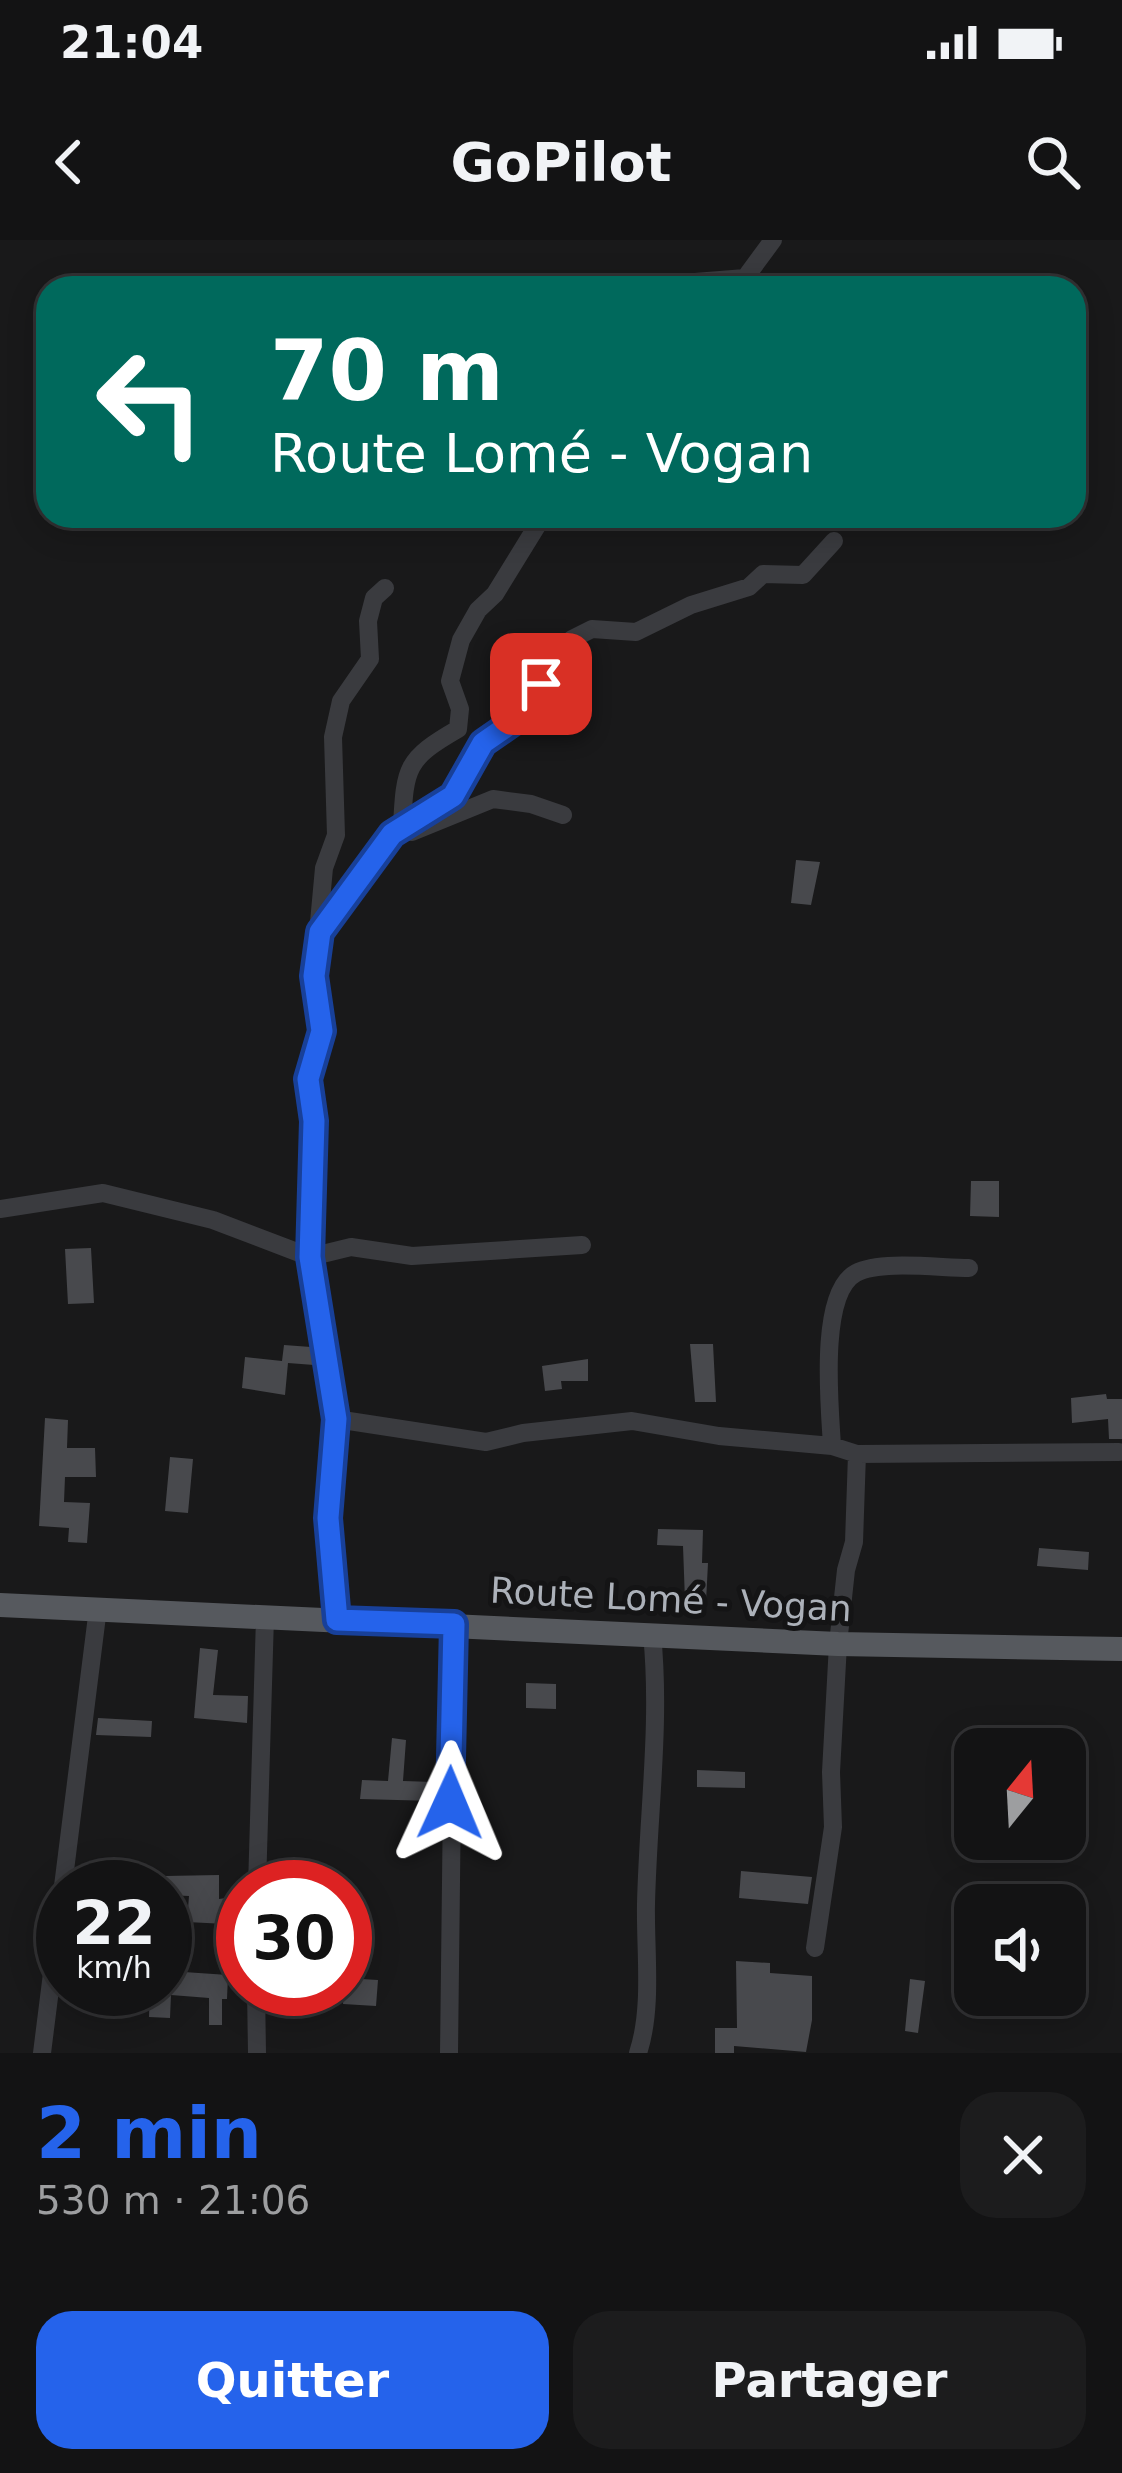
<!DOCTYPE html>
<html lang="fr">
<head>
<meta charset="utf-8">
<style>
	:root { --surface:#131314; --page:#1c1c1d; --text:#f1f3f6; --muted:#9d9ea0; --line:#323234; --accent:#2563eb }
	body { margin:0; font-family:"DejaVu Sans",sans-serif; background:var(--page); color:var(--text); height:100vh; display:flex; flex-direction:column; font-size:45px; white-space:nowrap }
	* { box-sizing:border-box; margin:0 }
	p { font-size:39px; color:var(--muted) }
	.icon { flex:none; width:66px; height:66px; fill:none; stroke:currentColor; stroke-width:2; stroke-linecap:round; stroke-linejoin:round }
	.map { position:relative; height:1813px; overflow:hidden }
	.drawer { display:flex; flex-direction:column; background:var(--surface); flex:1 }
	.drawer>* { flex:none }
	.banner { position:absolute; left:36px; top:36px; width:1050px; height:252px; border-radius:36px; box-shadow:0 6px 30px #0003,0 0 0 3px var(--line); background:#00695c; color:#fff; overflow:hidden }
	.needle { width:78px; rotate:18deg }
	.buttons { position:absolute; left:954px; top:1488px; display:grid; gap:24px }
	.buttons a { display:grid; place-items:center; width:132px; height:132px; border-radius:24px; background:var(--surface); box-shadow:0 6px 30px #0003,0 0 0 3px var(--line); font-size:60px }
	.speed { position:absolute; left:36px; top:1620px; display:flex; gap:24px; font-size:60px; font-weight:700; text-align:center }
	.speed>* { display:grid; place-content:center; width:156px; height:156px; border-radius:50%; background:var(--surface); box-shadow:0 6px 30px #0003,0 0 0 3px var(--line); line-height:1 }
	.speed small { font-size:30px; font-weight:400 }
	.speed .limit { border:18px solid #d22; background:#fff; color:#111 }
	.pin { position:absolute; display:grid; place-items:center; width:102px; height:102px; color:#fff; margin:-51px; border-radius:24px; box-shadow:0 6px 18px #0006 }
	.me { position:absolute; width:132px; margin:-66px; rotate:1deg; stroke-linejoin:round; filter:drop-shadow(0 0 9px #0008) }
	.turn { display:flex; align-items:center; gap:42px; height:252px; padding:0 36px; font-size:54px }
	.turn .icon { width:156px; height:156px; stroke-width:2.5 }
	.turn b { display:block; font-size:84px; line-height:102px }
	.round { display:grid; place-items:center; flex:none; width:126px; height:126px; border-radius:36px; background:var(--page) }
	.head { display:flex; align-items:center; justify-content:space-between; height:204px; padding:0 36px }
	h1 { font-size:72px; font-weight:800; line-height:90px; color:var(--accent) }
	.primary-button { display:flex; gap:24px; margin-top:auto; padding:24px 36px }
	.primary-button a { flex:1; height:138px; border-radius:36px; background:var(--accent); color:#fff; font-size:48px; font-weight:800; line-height:138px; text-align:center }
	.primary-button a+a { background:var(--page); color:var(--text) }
	.status { display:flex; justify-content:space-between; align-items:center; height:84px; padding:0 60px; background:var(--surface); direction:ltr }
	.status svg { height:33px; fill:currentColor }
	header { display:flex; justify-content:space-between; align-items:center; height:156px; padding:0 36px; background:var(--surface); font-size:54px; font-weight:800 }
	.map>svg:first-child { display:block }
	.building { fill:#48494d }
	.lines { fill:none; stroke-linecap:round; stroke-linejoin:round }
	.minor { stroke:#3a3b3f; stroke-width:18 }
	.major { stroke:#56595e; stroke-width:24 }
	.route-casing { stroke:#184099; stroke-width:30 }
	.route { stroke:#2563eb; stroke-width:21 }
	.labels { text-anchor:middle; stroke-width:10; stroke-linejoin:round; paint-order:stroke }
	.street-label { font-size:36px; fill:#acb1b9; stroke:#141415 }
</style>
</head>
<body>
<div class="status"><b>21:04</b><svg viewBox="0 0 49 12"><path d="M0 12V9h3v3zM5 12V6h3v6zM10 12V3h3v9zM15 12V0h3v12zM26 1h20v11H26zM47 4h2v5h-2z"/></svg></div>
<header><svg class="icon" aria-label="back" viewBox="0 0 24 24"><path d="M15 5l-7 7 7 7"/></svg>GoPilot<svg class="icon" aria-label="search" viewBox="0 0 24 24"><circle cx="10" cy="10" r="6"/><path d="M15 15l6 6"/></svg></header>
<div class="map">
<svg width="1122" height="1813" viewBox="0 0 1122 1813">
	<rect width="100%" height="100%" fill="#19191a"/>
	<path class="building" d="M796 620 820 622 811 665 791 663Z
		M971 941H999V977L970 976Z
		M91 1008 94 1063 68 1064 65 1009Z
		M690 1104H713L716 1162H695Z
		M284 1105 311 1107 314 1125 288 1123 285 1155 242 1148 245 1117 282 1121Z
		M588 1119V1141H561L562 1149 545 1151 542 1126Z
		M1106 1154 1107 1159H1122V1199H1109L1108 1179 1072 1183 1071 1158Z
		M45 1178 68 1180 67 1208H95L96 1237H65L64 1262 90 1263 87 1303 68 1302 69 1288 39 1286Z
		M170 1217 193 1219 188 1273 165 1271Z
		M658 1289 703 1290 702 1323H708L706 1362 685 1361 683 1306 657 1305Z
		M1039 1308 1089 1312 1088 1330 1037 1326Z
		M200 1408 218 1410 213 1455 248 1456 247 1483 194 1478Z
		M526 1443 556 1444V1469L526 1468Z
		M98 1478 152 1481 151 1497 96 1495Z
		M392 1498 406 1500 403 1541 434 1542V1561L360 1559 362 1540 388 1541Z
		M697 1530 745 1532V1548L697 1547Z
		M741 1631 812 1637 808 1664 739 1658Z
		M219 1635V1659L226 1658V1684L187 1682 189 1656 165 1655V1636Z
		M736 1721 770 1723V1733L812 1736V1780L806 1812 734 1806V1813H715V1788H737Z
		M184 1732 228 1735 227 1759H222V1785H209V1758L171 1755 170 1778 149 1777 150 1749H165V1735L184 1736Z
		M345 1738 378 1740 376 1766 343 1764Z
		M910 1739 925 1741 918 1793 905 1791Z"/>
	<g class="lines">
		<path class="minor" d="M686 48 695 42 745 38 773 0
			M563 575 531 564 493 559 412 592 402 586 453 555 483 503 519 478 572 399 592 389 636 392 691 365 749 347 763 334 803 335 834 301
			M320 692 392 594 402 586C405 527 406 519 458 489L460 469 450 441 461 400 478 370 495 354 543 276
			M0 969 103 953 213 980 310 1017 351 1007 412 1016 582 1005
			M336 1179 486 1202 523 1193 632 1181 719 1196 832 1206 857 1214 1119 1212
			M832 1206C830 1169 818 1053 856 1033 880 1020 940 1028 969 1028
			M337 1380 328 1278 336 1179 310 1017 314 881 308 839 321 791 314 736 324 628 336 595 333 497 341 461 370 419 368 381 374 358 385 348
			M257 1647 265 1377
			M815 1708 833 1587 831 1532 838 1404 846 1330 854 1302 857 1214
			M256 1749 257 1813
			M42 1813 98 1368
			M449 1813 454 1384
			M638 1813C653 1768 645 1711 646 1664 648 1574 661 1483 652 1394"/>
		<path class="major" d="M0 1365 838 1404 1122 1409"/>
	</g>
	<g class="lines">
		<defs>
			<path id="route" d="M450 1563 454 1384 337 1380 328 1278 336 1179 310 1017 314 881 308 839 322 791 314 736 320 692 392 594 453 556 483 503 519 478 541 444"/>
		</defs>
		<use href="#route" class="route-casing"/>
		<use href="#route" class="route"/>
	</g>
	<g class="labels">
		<g class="street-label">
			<text transform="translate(671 1359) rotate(3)" y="13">Route Lomé - Vogan</text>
		</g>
	</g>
</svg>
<div class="buttons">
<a><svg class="needle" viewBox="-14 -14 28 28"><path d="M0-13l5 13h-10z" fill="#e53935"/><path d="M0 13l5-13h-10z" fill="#9d9ea0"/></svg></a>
<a><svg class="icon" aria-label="sound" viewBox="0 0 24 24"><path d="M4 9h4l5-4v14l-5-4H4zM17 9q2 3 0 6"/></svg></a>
</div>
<div class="speed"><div>22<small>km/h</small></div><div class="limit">30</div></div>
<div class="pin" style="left:541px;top:444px;background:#d93025"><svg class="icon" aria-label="arrive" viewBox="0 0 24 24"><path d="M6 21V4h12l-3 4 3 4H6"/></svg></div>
<svg class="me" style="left:450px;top:1563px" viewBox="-20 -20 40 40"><path d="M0-17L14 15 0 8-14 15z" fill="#2563eb" stroke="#fff" stroke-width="4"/></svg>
<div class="banner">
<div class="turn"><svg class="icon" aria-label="left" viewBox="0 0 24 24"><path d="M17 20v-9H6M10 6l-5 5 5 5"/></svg><div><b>70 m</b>Route Lomé - Vogan</div></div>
</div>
</div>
<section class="drawer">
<div class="head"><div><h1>2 min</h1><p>530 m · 21:06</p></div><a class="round"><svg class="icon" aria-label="close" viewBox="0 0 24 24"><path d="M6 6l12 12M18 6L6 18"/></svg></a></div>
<div class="primary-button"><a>Quitter</a><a>Partager</a></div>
</section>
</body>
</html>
